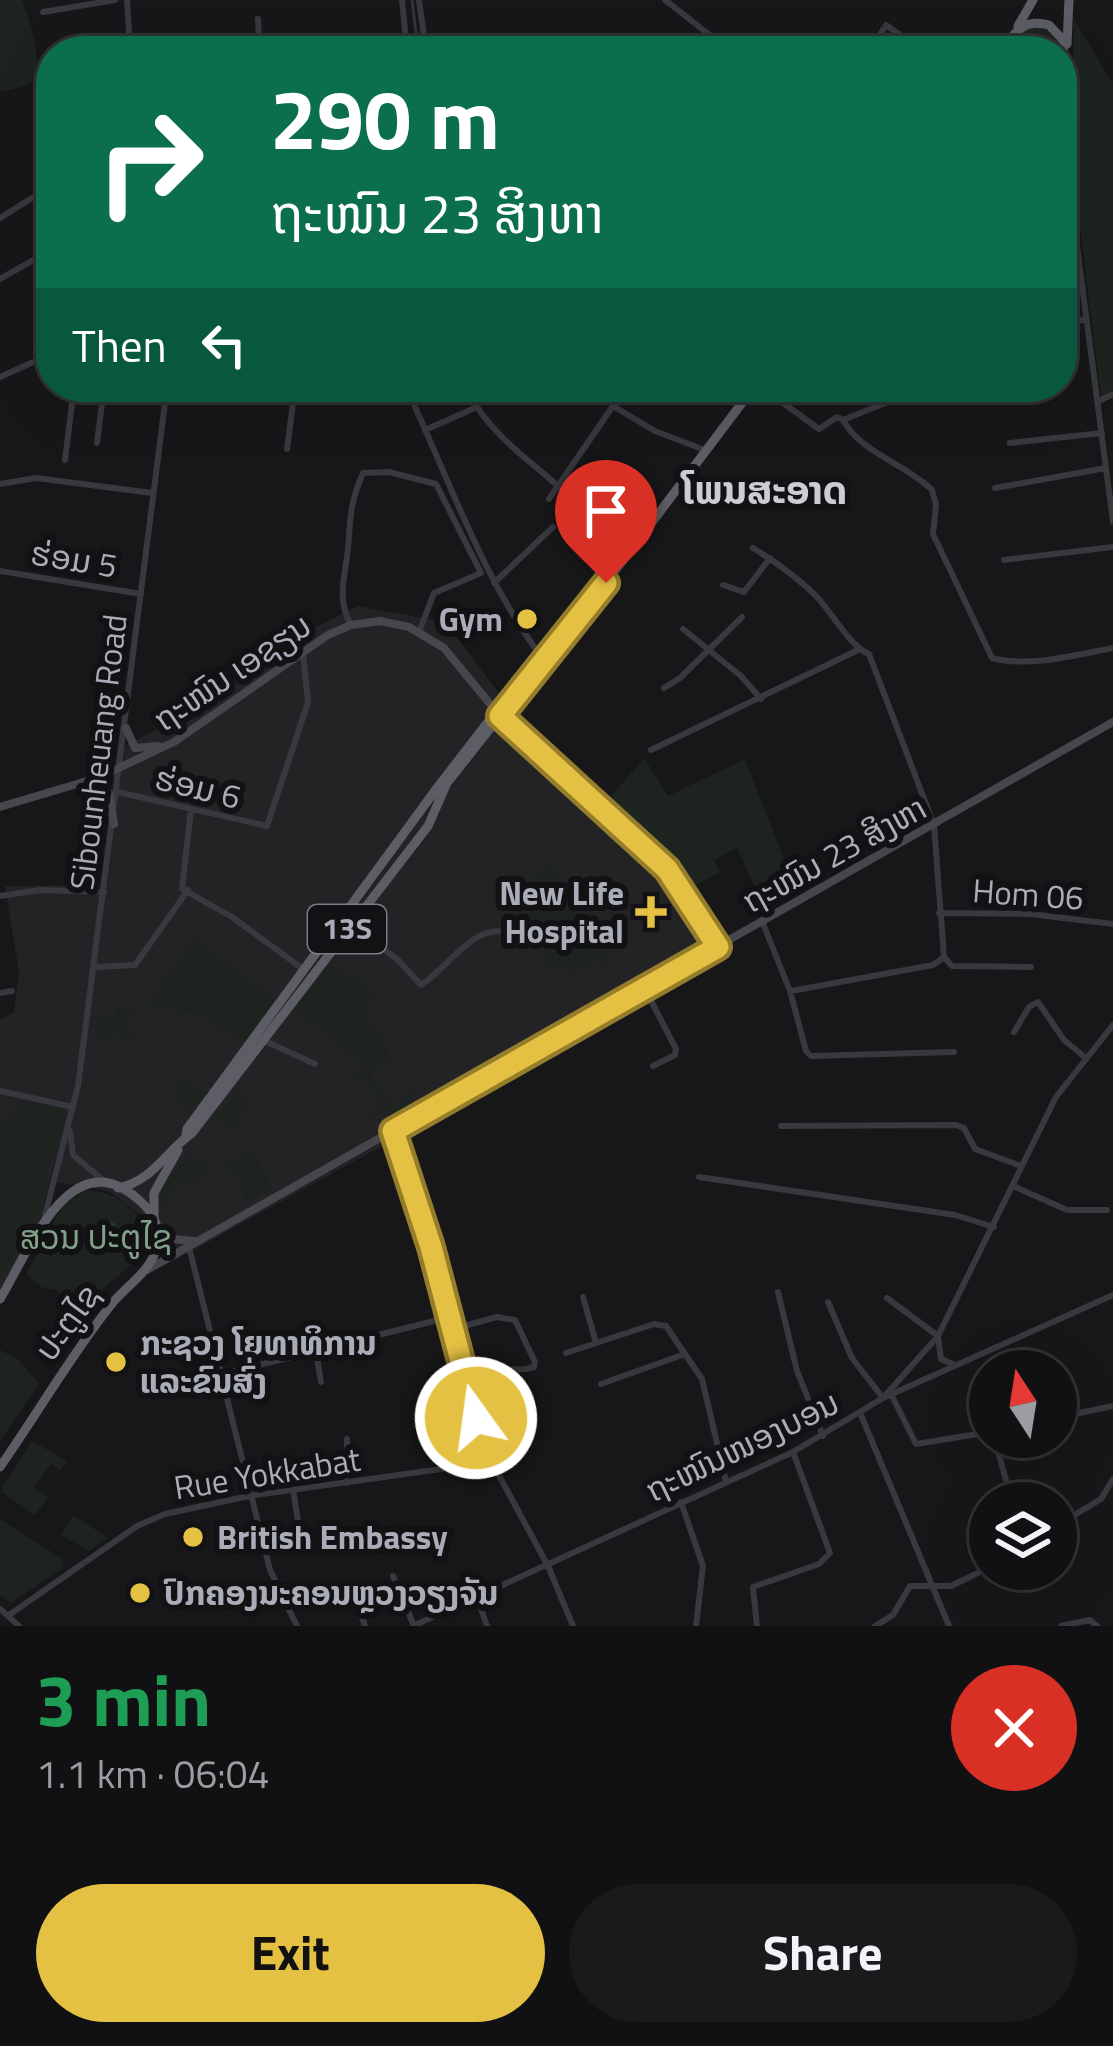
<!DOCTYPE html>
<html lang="en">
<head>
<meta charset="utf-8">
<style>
	:root { --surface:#111113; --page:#1a1a1c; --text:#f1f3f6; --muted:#9c9da0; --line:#303133; --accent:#e5c143 }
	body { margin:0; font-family:"Titillium Web","Noto Sans Lao",sans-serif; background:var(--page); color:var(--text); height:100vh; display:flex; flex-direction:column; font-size:45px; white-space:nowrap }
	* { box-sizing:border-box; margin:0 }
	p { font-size:39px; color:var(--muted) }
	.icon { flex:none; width:66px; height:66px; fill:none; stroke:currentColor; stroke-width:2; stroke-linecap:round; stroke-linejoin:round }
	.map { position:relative; height:1626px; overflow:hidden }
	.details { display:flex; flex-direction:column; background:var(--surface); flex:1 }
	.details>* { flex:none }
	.top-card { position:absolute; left:36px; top:36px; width:1041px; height:366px; border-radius:48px; box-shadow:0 12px 48px #0002,0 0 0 3px var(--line); background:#0b6e4f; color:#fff; overflow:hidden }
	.needle { width:78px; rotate:348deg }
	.fabs { position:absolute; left:969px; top:1350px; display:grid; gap:24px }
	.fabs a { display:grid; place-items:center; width:108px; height:108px; border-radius:50%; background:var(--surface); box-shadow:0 12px 48px #0002,0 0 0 3px var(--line); font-size:60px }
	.pin { position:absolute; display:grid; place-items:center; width:102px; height:102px; color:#fff; margin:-123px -51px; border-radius:50% 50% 50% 0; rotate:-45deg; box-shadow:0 0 12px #0007 }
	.pin .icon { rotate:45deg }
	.me { position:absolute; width:132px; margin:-66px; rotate:346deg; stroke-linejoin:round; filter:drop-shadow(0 0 9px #0008) }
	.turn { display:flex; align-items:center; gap:42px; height:252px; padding:0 36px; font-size:54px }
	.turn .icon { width:156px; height:156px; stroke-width:2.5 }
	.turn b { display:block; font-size:84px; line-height:102px }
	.then { display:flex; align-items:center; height:114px; padding:0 36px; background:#0003; gap:24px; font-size:45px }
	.round { display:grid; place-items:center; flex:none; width:126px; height:126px; border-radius:63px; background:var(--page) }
	.headline { display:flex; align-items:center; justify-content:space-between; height:204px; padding:0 36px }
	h1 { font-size:72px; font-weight:700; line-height:90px; color:#1e9e55 }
	.button { display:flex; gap:24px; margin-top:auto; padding:24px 36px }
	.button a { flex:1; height:138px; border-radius:72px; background:var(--accent); color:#111; font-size:48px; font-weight:700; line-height:138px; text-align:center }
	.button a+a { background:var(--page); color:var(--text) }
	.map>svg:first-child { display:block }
	.built { fill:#232326 }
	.green { fill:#1d241f }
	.water { fill:#2e343c }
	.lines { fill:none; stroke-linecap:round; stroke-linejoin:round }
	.stream { stroke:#2e343c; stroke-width:3 }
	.minor { stroke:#38393e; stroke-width:6 }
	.tertiary { stroke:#38393e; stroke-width:6 }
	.secondary { stroke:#46474d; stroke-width:8 }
	.trunk { stroke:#5d5e65; stroke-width:9 }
	.route-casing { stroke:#957d2c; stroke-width:30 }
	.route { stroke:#e5c143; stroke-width:21 }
	.poi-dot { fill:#e5c143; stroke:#121214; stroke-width:4.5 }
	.labels { text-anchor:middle; stroke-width:12; stroke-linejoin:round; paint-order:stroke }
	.shield { fill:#121214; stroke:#7c7e87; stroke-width:3 }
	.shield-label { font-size:30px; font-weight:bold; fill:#aaadb8 }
	.street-label { font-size:33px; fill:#aaadb8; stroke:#121214 }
	.poi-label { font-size:33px; font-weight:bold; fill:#aaadb8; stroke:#121214; text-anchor:start }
	.park-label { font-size:33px; fill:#83a188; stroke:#121214 }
	.quarter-label { font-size:39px; font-weight:bold; fill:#cbccd4; stroke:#121214 }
</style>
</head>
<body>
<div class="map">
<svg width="1113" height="1626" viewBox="0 0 1113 1626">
	<rect width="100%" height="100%" fill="#171719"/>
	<path class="built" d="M358 606 445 622 498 692 678 861 725 956 172 1262 151 1235 144 1218 109 1191 54 1182 59 1146 39 1223 0 1289V1020L14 1012 19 972 5 886 101 885 99 909 123 747 178 718 308 631Z"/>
	<path class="green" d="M0 0H22C28 17 48 71 28 84 21 88 8 90 0 92Z
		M1074 19 1113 84V390L1101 396 1072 163Z
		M1037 24 1059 35 1062 51H1009L1017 31Z
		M644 758 668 796 745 759 796 890 764 907 737 848 714 861 720 872 689 889 670 863 606 802Z
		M549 863 610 959 601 965 597 960 571 975 565 961 552 970C541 943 534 924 510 906Z
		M195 940 274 999 245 1041C229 1033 214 1021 199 1015 183 1009 166 1011 149 1003Z
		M329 964 350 979 353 975 364 981V988L375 992 362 1016 383 1040 389 1059 369 1074 394 1108 406 1102 405 1091 410 1088 414 1105 391 1115 388 1112 371 1116 370 1113 384 1104 366 1079 356 1083 353 1077 364 1069 359 1059 296 1009Z
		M116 1007 133 1009 126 1026 130 1029 129 1034 134 1037 131 1044 127 1042 124 1047 125 1037 113 1033 111 1039 96 1043 100 1017 114 1019Z
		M182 1080 205 1092 193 1109 172 1097Z
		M238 1089 247 1105 231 1129 216 1118Z
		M22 1101 65 1109 34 1224 0 1277V1130Z
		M251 1148 272 1188 248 1201 243 1193 246 1190 227 1166Z
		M186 1155 203 1164 207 1171 197 1182H182L167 1196 170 1204 164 1206 159 1192Z
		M86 1190C107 1192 122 1198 136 1214 163 1244 132 1263 111 1282 101 1290 94 1301 86 1312L68 1306 57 1290 41 1287 26 1274 63 1206Z
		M0 1350 18 1359 39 1384 0 1441Z
		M32 1441 67 1461 60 1470 51 1464 34 1487 48 1497 35 1515 0 1491Z
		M73 1516H74L108 1538 89 1551 61 1535Z
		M0 1519 64 1560 62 1565 65 1567 11 1603 0 1595Z"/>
	<path class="water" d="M92 1233a13 13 0 1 1 26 0a13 13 0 1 1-26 0Z"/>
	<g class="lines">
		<path class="stream" d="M412 0 418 51"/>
		<path class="minor" d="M402 0 407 51
			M419 0 426 51
			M43 12 115 0
			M258 19 260 51
			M870 51 886 25 923 51
			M0 218 51 186
			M0 279 51 250
			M1062 325 1086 319
			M412 387 415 407C453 490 485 581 540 655
			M615 387 613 406 655 431 702 449
			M733 387 742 394
			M761 387 819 429 837 417 843 420 925 387
			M1099 401 1113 394
			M843 420C862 454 905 463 932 490L936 505 933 534 992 658C1028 668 1076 655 1113 648
			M425 430 477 407C501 442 527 458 559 487
			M97 443 104 387
			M1010 443 1102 433
			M287 449 295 387
			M65 460 74 387
			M0 484 36 478 152 493
			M995 488 1106 468
			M549 499 613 406
			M753 548C776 562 797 577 816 596 832 612 850 647 869 654L934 825 944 957
			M1004 560 1113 547
			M0 571 141 594
			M494 583 553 527
			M723 585 744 592 770 558
			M351 625C336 598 345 578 348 549 351 516 349 505 363 473L389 472 436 484 481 573
			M683 629 741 676 761 699
			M419 632 434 593 481 573
			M664 688 680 678 742 617
			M651 750 858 650
			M118 792 267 826 308 702 303 653
			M191 809 182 889 232 917 303 969
			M0 896 40 890 104 892
			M939 913 1030 914 1113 924
			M762 921 790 991 806 1051 811 1056 954 1052
			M353 926 398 960 421 985C451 966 475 919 513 934
			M944 957 952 966 1031 967
			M96 967 135 965 188 890
			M645 989 676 1049 675 1055 653 1066
			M791 991 933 965 944 957
			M0 993 12 991
			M1014 1032 1029 1007 1038 1002 1064 1040 1086 1058
			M263 1040 315 1064
			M781 1126 956 1125 964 1128 975 1149 1021 1166
			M699 1177 955 1215 994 1227
			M1013 1186 1067 1210H1107
			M189 1247 270 1570 297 1626
			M778 1292 797 1371 823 1436
			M583 1297 596 1343
			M887 1298 938 1336 941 1359 955 1365
			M828 1302 852 1358 883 1398 1113 1295
			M453 1329 497 1317 515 1320 535 1362 534 1367 527 1369 463 1370
			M316 1351 321 1382
			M566 1353 654 1324 666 1326 702 1379 726 1482
			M220 1375 450 1317
			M601 1384 685 1354
			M426 1394 469 1392
			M893 1398 916 1444 990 1432
			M861 1415 949 1626
			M1056 1418 1113 1406
			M994 1437 1011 1498
			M347 1483V1439
			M293 1490 300 1533
			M681 1502 703 1566 696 1626
			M1056 1526 1101 1499 1113 1479
			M393 1576 414 1626
			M354 1593 365 1626
			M238 1596 276 1583
			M477 1598 487 1626
			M9 1615 137 1526 165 1514 249 1496 491 1462
			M757 1626 753 1587 819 1564 830 1553 793 1452
			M875 1626 893 1615 910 1586H951L990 1567
			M1061 1626 1090 1620 1097 1626"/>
		<path class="tertiary" d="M127 0 130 51
			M665 0 730 51
			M1066 60 1067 142
			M1062 131 1113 522
			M0 377 51 354
			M0 1091 73 1107
			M70 1131 73 1155 104 1181
			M393 1131 442 1287 482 1444 548 1566 573 1626
			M44 1219 78 1086 167 387
			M0 1609 19 1626
			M413 1626 793 1452 883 1398 938 1336 1056 1097 1113 1025"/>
		<path class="secondary" d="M126 728 135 748 158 746
			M84 786 96 785 109 793 114 824
			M0 807 97 778 174 742 328 635 351 625 380 621 409 627 444 648 500 716 667 869 718 947
			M158 1227 172 1239 194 1241
			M147 1270 1113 722"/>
		<path class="trunk" d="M1018 26 1033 0
			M1067 44 1069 0
			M1000 51C1015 33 1023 18 1049 25L1064 41 1062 67
			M186 1135 187 1129 440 784 542 652
			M118 1188C152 1182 166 1151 192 1133L428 826 447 783 625 558 754 387
			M154 1216V1193L178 1150
			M0 1299C28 1254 70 1138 139 1200 155 1214 161 1227 156 1249 150 1273 124 1287 110 1306 70 1357 37 1414 0 1467"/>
	</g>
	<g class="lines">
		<defs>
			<path id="route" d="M476 1418 431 1247 393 1131 718 947 667 869 500 716 606 583"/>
		</defs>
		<use href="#route" class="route-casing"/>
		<use href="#route" class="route"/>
	</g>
	<g class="poi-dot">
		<circle cx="527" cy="619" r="12"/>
		<path d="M645 894h12v12h12v12h-12v12h-12v-12h-12v-12h12z"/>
		<circle cx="116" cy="1362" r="12"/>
		<circle cx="193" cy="1537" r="12"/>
		<circle cx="140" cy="1593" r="12"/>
	</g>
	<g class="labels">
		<rect class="shield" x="308" y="905" width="78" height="48" rx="9"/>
		<g class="shield-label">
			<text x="347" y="939">13S</text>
		</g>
		<g class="street-label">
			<text transform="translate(74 559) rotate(9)" y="12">ຮ່ອມ 5</text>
			<text transform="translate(232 672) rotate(-34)" y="12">ຖະໜົນ ເອຊຽນ</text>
			<text transform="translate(98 752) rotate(-83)" y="12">Sibounheuang Road</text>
			<text transform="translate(198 787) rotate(14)" y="12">ຮ່ອມ 6</text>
			<text transform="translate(834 854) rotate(-29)" y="12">ຖະໜົນ 23 ສິງຫາ</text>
			<text transform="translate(1028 894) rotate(4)" y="12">Hom 06</text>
			<text transform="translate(67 1322) rotate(-54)" y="12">ປະຕູໄຊ</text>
			<text transform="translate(742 1446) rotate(-26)" y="12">ຖະໜົນໜອງບອນ</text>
			<text transform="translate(267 1473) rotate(-9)" y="12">Rue Yokkabat</text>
		</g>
		<g class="poi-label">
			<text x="503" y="631" text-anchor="end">Gym</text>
			<text x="624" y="905" text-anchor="end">New Life<tspan x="624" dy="38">Hospital</tspan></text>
			<text x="140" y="1355">ກະຊວງ ໂຍທາທິການ<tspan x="140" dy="38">ແລະຂົນສົ່ງ</tspan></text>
			<text x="217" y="1549">British Embassy</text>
			<text x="164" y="1605">ປົກຄອງນະຄອນຫຼວງວຽງຈັນ</text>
		</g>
		<g class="park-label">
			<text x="96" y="1249">ສວນ ປະຕູໄຊ</text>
		</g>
		<g class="quarter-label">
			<text x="764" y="504">ໂພນສະອາດ</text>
		</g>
	</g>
</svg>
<div class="fabs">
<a><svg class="needle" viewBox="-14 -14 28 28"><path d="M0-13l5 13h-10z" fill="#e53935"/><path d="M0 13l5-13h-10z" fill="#9c9da0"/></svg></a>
<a><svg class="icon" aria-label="layers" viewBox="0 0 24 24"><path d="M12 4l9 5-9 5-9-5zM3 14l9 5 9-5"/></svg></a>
</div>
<div class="pin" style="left:606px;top:583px;background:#d93025"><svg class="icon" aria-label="arrive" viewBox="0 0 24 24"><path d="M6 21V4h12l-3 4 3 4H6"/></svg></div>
<svg class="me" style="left:476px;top:1418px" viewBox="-20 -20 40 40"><circle r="17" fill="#e5c143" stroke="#fff" stroke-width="3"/><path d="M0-11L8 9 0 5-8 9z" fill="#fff"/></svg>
<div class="top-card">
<div class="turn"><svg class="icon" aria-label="right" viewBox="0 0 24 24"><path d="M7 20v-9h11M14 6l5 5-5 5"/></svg><div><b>290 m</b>ຖະໜົນ 23 ສິງຫາ</div></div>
<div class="then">Then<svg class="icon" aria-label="left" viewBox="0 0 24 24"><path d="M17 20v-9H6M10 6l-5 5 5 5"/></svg></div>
</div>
</div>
<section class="details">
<div class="headline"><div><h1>3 min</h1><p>1.1 km · 06:04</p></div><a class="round" style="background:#d93025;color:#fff"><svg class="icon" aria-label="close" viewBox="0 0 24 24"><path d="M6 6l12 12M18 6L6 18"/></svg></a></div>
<div class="button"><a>Exit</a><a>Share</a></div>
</section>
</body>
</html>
